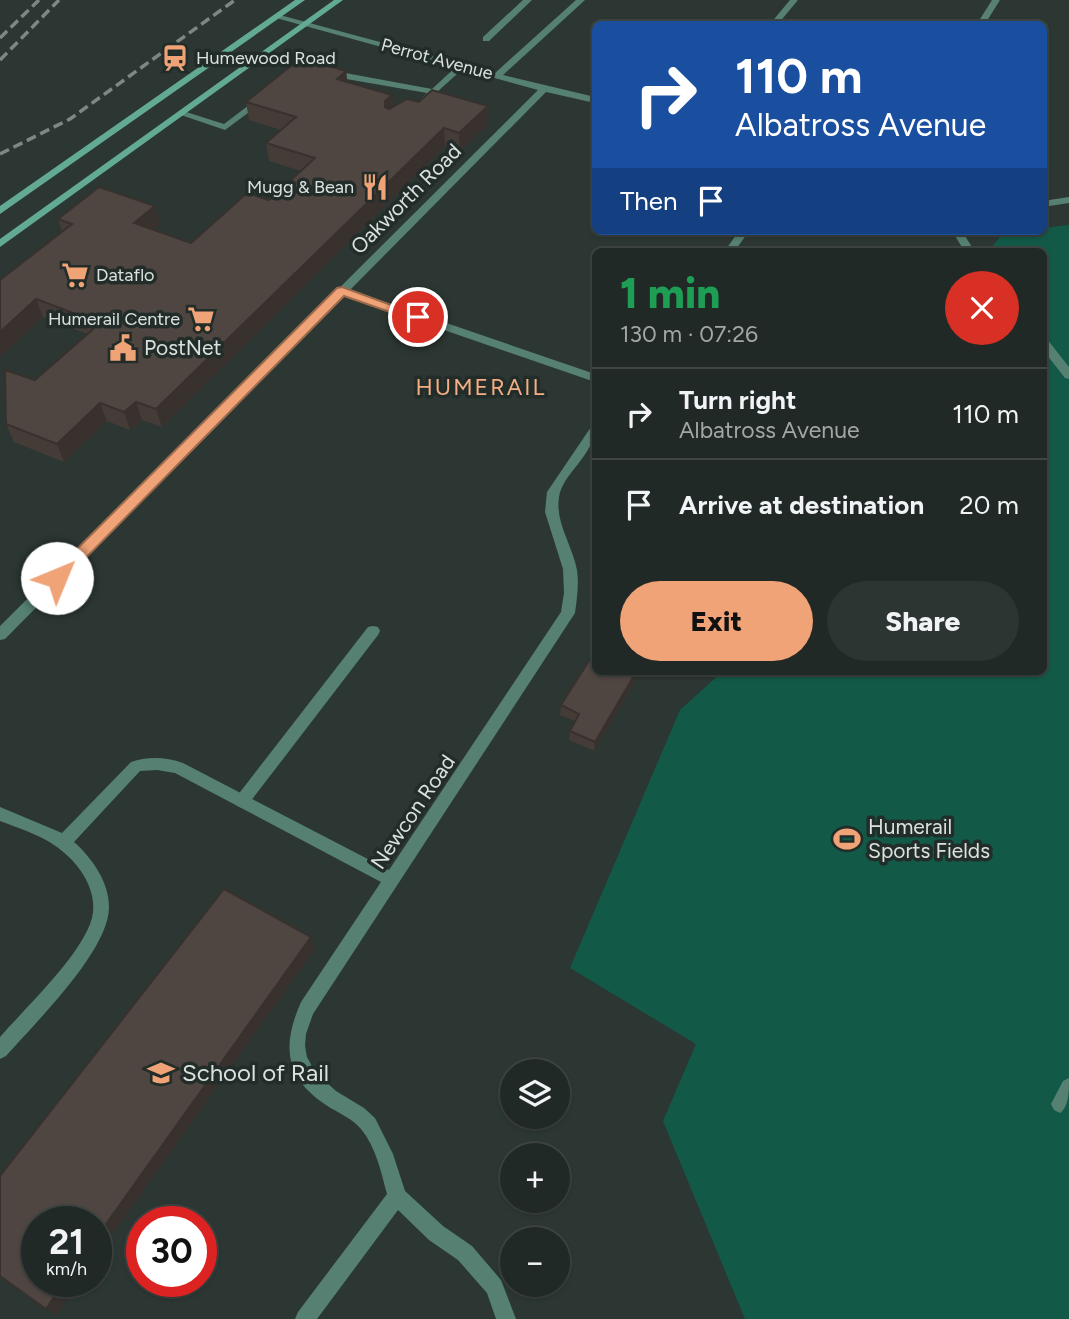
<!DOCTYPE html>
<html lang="en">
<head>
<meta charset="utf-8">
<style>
	:root { --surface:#212926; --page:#2d3532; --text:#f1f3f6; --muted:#a2a6a7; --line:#3e4543; --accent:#efa377 }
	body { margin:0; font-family:Figtree,sans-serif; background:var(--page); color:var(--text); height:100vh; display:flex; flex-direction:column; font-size:26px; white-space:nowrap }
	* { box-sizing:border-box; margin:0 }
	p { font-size:23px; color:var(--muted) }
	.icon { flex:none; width:38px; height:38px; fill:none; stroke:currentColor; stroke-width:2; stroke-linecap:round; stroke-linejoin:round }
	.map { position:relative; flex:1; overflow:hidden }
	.sheet { position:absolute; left:592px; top:248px; width:455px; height:427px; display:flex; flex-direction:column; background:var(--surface); border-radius:10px; box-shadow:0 2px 5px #0004,0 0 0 2px var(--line) }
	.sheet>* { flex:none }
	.banner { position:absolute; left:592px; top:21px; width:455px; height:214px; border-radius:10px; box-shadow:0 2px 5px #0004,0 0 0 2px var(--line); background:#1a4fa0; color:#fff; overflow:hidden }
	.fabs { position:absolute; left:500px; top:1059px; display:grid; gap:14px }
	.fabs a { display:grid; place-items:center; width:70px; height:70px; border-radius:50%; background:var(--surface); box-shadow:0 2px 5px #0004,0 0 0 2px var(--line); font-size:35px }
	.speed { position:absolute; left:21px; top:1206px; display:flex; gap:14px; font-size:35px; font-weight:700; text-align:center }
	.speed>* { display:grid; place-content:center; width:91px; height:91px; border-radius:50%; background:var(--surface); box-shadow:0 2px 5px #0004,0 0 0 2px var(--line); line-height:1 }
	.speed small { font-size:18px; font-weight:400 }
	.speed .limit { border:10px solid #d22; background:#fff; color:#111 }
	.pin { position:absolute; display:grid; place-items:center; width:60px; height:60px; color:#fff; margin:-30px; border:4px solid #fff; border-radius:50%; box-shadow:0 2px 7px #0007 }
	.me { position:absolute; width:77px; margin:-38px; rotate:45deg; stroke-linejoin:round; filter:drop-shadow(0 0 5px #0008) }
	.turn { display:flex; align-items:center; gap:24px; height:147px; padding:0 28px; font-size:32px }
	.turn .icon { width:91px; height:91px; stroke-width:2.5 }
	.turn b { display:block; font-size:49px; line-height:60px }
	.then { display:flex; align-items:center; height:66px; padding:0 28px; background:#0003; gap:14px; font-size:26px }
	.round { display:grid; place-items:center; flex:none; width:74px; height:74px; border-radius:37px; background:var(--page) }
	.overview { display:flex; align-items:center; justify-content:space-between; height:119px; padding:0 28px }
	h1 { font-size:42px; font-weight:800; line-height:52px; color:#1e9e55 }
	.primary-button { display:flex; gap:14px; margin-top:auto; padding:14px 28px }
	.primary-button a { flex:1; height:80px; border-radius:42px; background:var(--accent); color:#111; font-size:28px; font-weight:800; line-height:80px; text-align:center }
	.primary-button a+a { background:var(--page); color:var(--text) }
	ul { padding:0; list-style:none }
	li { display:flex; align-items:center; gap:21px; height:91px; padding:0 28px; border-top:2px solid var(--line) }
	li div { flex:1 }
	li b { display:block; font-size:26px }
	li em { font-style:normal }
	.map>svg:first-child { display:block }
	.green { fill:#125948 }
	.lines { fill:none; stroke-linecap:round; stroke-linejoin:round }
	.lane { fill:#558072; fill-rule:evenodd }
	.street { fill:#558072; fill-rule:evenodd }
	.secondary { fill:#63aa95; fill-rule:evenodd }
	.rail { stroke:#7e8784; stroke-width:3.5; stroke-dasharray:10 5; stroke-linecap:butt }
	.wall { fill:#453c38 }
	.shaded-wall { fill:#38312e }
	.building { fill:#504641; stroke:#38312e; stroke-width:2 }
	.route { fill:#efa377; stroke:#9b6a4d; stroke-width:2 }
	.labels { text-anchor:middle; stroke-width:7; stroke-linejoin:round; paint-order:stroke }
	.far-poi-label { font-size:18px; fill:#dae1df; stroke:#222d29; text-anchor:start }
	.far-street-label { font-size:18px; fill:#dae1df; stroke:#222d29 }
	.street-label { font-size:21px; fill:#dae1df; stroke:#222d29 }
	.poi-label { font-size:21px; fill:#dae1df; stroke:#222d29; text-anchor:start }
	.neighbourhood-label { font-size:23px; letter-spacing:2px; fill:#f5ad85; stroke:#222d29 }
	.near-poi-label { font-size:24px; fill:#dae1df; stroke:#222d29; text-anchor:start }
</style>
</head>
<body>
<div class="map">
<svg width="1069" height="1319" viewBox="0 0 1069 1319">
	<rect width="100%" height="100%" fill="#2c3733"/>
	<path class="green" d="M1069 225V1319H745L663 1121 696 1044 570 968 680 710 722 672H1043V252H988L1004 232 1043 231V228Z"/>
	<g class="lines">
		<path class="lane" d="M523 0H532L489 41H483V37Z
			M459 64 466 66 427 101 422 98 427 93 329 76 325 73 329 70 432 89Z
			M261 96 266 99 264 101 225 130 178 114 183 111 224 124Z
			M373 626 378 627 380 631 378 635 247 806 242 808 237 806 234 801 237 796 368 627Z"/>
		<path class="street" d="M576 0H585L503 75 595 97V103L546 92 350 290 595 374V382L345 296 5 639 0 640V626L538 90 276 18V14L495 73Z
			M790 0H798L778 24H770Z
			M992 0H1000L985 24H977Z
			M1069 197V203L1043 207V201Z
			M739 231H749L734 252H724Z
			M952 231H962L975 252H965Z
			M1043 338 1047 339 1069 367V379L1065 378 1043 350Z
			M595 426C595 456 563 472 559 497 555 523 572 544 577 570 579 584 577 599 575 613L313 1014 306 1034 305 1046 307 1057 315 1072 336 1091 364 1108 375 1118 393 1154 405 1191 443 1226 472 1246 501 1280 516 1319H496L487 1293 458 1260 429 1240 398 1210 317 1319H295L298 1312 387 1194C381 1172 376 1147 361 1129 352 1118 338 1113 326 1105 284 1077 282 1045 301 1002L381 882 175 773 157 770 140 771 74 842C92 858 109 882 109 907 109 951 35 1023 6 1056L0 1059V1037C26 1007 82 955 92 918 99 889 77 860 54 845 38 834 18 828 0 821V807L62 833 131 762C148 756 166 757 183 763L389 870 561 612 564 593 563 569 545 512 547 492 591 427Z
			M1069 1078C1069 1091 1069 1107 1060 1113L1054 1110 1051 1104 1063 1081Z"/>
		<path class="secondary" d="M295 0H305L0 214V206Z
			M334 0H343L0 247V239Z"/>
		<path class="rail" d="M0 38 39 0
			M0 60 59 0
			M0 154 70 119 235 0"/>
	</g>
	<path class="wall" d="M346 71 347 82 392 95 393 106 488 124 460 151 445 146 162 427 142 420 130 430 107 421 64 462 14 442 6 424 35 380 87 334 43 317 0 357 62 232 58 219 160 224 153 230 191 243 269 200 301 171 269 161 266 143 281 130 249 120 246 102Z
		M595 672H636L634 683 594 751 569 740 570 731 575 721 560 715 561 705Z"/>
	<path class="shaded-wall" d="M346 71 348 89 337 79Z
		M392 95 394 112 386 119 385 101Z
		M488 106V124L460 151 459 133Z
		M444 128 445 146 162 427 156 409Z
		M155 206 160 224 139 241 134 223Z
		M36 299 43 317 0 357V332Z
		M136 402 142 420 130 430 124 412Z
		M100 403 107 421 64 462 57 444Z
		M631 672H636L634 683 594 751 595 742Z
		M311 937 315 949 96 1257V1238Z
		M65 1281H79L56 1315 46 1309Z"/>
	<path class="building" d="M304 59 346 71 337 79 392 95 385 101V107L389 109 407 99 419 102 432 90 488 106 459 133 444 128 156 409 136 402 124 412 100 403 57 444 6 424 5 370 35 380 100 323 36 299 0 332V280L72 224 58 219 99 187 155 206 134 223 191 243 247 193 269 200 315 158 266 143 296 117 246 102 297 61Z
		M592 656 595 657V672H631L635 674 595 742 570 731 579 714 561 705Z
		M224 889 311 937 96 1238V1222H37V1281H65L46 1309 0 1276V1176Z"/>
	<path class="route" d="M342 287 424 317 422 320H413L344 296 62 582H52L49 578 52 574 337 288Z"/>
	<defs>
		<symbol id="station-bare" viewBox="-9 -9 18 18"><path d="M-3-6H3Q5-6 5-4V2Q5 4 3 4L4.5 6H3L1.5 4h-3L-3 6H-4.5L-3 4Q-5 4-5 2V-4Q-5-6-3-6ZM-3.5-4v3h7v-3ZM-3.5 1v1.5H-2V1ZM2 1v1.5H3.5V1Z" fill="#efa377" stroke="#222d29" stroke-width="2.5" paint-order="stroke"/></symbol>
		<symbol id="restaurant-bare" viewBox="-9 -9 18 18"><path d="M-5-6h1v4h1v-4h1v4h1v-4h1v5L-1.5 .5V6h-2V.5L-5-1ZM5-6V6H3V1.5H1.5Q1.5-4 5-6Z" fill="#efa377" stroke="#222d29" stroke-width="2.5" paint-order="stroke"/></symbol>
		<symbol id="supermarket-bare" viewBox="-9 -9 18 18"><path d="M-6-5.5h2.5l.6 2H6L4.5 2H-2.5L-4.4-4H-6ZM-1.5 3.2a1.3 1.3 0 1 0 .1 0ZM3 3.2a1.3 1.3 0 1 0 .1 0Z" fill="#efa377" stroke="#222d29" stroke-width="2.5" paint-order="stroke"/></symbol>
		<symbol id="civic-bare" viewBox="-9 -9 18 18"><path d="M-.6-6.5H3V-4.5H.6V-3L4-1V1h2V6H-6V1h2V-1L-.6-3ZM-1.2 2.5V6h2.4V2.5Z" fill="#efa377" stroke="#222d29" stroke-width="2.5" paint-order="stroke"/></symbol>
		<symbol id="stadium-bare" viewBox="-9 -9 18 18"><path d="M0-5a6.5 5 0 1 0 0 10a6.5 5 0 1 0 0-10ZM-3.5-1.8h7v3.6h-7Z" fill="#efa377" stroke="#222d29" stroke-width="2.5" paint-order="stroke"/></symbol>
		<symbol id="school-bare" viewBox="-9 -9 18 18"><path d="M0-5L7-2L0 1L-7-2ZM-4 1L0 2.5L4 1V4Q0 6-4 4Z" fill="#efa377" stroke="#222d29" stroke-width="2.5" paint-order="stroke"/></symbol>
	</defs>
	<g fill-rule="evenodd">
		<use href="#station-bare" x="156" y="39" width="38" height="38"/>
		<use href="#restaurant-bare" x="356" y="168" width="38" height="38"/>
		<use href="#supermarket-bare" x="56" y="256" width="38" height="38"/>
		<use href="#supermarket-bare" x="182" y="300" width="38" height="38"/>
		<use href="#civic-bare" x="104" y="329" width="38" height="38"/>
		<use href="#stadium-bare" x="828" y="820" width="38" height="38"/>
		<use href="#school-bare" x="142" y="1054" width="38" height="38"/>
	</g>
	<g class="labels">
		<g class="far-poi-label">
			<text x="196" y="64">Humewood Road</text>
			<text x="354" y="193" text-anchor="end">Mugg &amp; Bean</text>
			<text x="96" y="281">Dataflo</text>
			<text x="180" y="325" text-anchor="end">Humerail Centre</text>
		</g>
		<g class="far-street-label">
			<text transform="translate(437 59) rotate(15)" y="6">Perrot Avenue</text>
		</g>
		<g class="street-label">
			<text transform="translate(406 199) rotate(-45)" y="7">Oakworth Road</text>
			<text transform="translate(413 812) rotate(-56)" y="7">Newcon Road</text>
		</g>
		<g class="poi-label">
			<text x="144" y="355">PostNet</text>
			<text x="868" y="834">Humerail<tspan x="868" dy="24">Sports Fields</tspan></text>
		</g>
		<g class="neighbourhood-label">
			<text x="481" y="395">HUMERAIL</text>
		</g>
		<g class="near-poi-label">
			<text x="182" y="1081">School of Rail</text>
		</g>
	</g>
</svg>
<div class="fabs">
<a><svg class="icon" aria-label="layers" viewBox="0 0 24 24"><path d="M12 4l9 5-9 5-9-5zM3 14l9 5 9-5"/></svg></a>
<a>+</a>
<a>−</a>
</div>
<div class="speed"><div>21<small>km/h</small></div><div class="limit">30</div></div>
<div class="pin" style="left:418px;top:317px;background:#d93025"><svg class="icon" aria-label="arrive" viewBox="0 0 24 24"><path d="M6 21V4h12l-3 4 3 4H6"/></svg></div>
<svg class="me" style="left:57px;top:578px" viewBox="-20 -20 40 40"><circle r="19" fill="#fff"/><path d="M0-13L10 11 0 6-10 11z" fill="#efa377"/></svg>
<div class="banner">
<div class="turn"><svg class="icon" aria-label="right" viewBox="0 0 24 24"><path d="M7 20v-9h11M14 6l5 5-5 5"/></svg><div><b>110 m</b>Albatross Avenue</div></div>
<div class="then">Then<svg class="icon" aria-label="arrive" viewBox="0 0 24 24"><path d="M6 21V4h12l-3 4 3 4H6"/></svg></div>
</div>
<section class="sheet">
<div class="overview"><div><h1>1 min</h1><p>130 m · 07:26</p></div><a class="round" style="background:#d93025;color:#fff"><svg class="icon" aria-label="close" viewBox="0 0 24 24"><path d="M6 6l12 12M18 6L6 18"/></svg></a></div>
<ul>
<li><svg class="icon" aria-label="right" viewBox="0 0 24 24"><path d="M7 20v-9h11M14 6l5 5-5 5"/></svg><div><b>Turn right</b><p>Albatross Avenue</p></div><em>110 m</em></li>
<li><svg class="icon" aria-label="arrive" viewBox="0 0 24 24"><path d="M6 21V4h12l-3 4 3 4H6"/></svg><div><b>Arrive at destination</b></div><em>20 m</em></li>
</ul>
<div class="primary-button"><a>Exit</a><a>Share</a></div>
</section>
</div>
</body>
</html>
